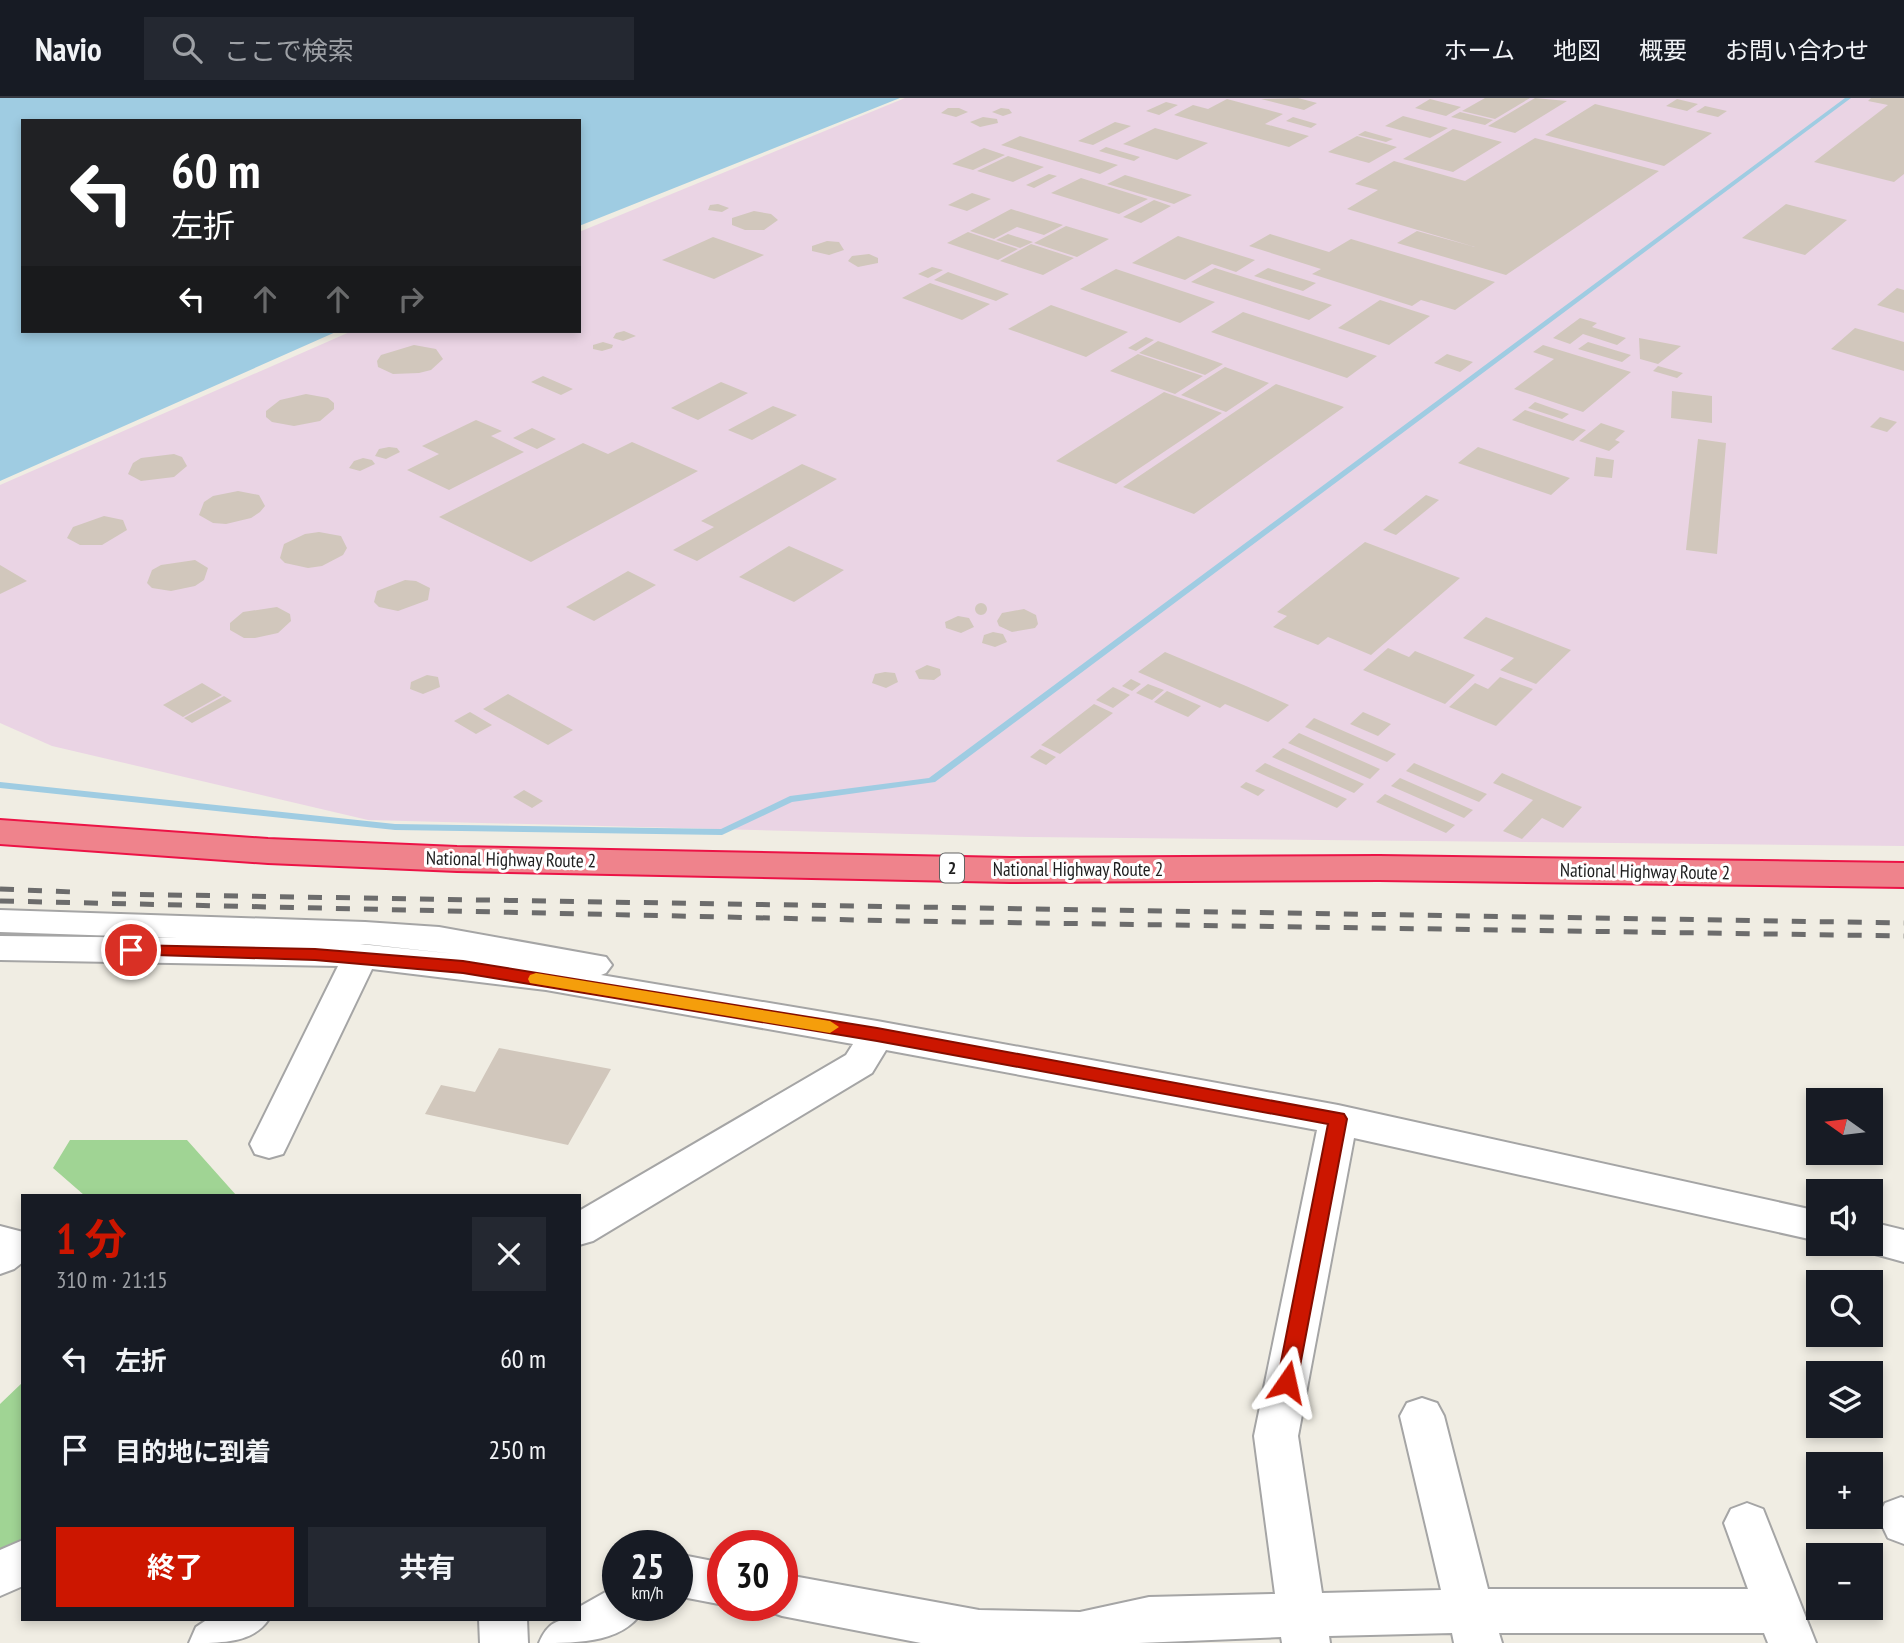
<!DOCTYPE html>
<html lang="ja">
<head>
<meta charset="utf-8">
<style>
	:root { --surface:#171b24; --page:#242831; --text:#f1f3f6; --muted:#9ea1a6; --line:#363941; --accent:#cc1600 }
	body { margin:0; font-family:"PT Sans Narrow","Noto Sans JP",sans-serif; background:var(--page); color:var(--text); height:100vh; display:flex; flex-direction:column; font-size:26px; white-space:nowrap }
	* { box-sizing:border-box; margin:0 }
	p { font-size:23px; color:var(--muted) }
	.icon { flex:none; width:38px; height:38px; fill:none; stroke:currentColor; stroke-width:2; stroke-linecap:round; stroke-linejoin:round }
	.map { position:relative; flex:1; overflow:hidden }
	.details { position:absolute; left:21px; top:1096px; width:560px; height:427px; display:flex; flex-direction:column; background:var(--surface); border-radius:0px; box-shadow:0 4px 10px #0003 }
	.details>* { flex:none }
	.banner { position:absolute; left:21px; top:21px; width:560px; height:214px; border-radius:0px; box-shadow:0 4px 10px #0003; background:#202124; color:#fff; overflow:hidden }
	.needle { width:46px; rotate:284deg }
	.controls { position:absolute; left:1806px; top:990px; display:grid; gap:14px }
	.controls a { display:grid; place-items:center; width:77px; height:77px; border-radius:0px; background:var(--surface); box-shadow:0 4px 10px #0003; font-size:35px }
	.speed { position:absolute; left:602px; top:1432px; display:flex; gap:14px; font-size:35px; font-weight:700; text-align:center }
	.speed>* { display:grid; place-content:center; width:91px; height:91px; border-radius:50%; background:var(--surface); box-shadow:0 4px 10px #0003; line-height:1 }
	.speed small { font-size:18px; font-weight:400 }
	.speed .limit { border:10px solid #d22; background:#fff; color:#111 }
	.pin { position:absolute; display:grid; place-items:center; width:60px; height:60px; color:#fff; margin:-30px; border:4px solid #fff; border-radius:50%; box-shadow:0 2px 7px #0007 }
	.me { position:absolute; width:77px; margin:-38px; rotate:11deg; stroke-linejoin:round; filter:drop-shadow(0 0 5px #0008) }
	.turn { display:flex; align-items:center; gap:24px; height:147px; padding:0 35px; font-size:32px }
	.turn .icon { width:91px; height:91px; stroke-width:2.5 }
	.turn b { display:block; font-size:49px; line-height:60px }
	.lanes { display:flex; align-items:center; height:66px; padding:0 35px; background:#0003; justify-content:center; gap:35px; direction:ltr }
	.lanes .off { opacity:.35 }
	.round { display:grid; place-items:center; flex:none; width:74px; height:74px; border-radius:0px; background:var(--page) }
	.headline { display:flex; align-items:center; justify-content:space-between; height:119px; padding:0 35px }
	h1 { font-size:42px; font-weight:700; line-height:52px; color:var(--accent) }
	.cta { display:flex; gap:14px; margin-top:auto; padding:14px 35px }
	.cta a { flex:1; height:80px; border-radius:0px; background:var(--accent); color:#fff; font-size:28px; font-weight:700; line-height:80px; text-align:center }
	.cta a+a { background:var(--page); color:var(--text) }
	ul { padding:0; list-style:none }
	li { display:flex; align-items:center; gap:21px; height:91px; padding:0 35px }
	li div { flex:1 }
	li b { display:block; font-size:26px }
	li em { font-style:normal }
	header { display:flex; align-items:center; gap:42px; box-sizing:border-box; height:98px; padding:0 35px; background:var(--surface); border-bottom:2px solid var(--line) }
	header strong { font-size:33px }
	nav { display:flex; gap:38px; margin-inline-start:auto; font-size:24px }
	.search { width:490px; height:63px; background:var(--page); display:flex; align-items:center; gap:18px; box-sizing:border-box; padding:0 24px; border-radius:0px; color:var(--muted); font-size:26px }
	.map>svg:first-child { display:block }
	.industrial { fill:#ead4e4 }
	.forest { fill:#a0d494 }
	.water { fill:#9fcce2 }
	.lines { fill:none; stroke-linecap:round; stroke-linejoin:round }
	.stream { fill:#9fcce2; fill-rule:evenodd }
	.building { fill:#d1c7bc }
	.minor-casing { stroke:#a5a5a5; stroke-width:4 }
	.highway-casing { stroke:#ec1346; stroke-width:4 }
	.minor { fill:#fff; fill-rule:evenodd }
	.highway { fill:#ef838c; fill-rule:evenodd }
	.rail { stroke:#6c6c6c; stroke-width:5; stroke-dasharray:14 14; stroke-linecap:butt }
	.route { fill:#cc1600; stroke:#850e00; stroke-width:2 }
	.slow { fill:#f59e0b }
	.labels { text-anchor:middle; stroke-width:6; stroke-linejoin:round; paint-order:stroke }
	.shield { fill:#fff; stroke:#626262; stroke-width:2 }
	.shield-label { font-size:18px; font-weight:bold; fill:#1e1e1e }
	.street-label { font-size:19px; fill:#1e1e1e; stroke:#fff }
</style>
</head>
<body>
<header>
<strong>Navio</strong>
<div class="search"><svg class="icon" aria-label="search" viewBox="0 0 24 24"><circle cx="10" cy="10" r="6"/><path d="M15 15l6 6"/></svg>ここで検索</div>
<nav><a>ホーム</a><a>地図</a><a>概要</a><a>お問い合わせ</a></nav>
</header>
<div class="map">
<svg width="1904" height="1545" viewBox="0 0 1904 1545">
	<rect width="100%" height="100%" fill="#f0ede3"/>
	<path class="industrial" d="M905 0H1904V748L1029 739 368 722 52 648 0 625V387L352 233H579V134Z"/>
	<path class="forest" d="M70 1042H187L236 1097H84L53 1070Z
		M23 1284V1442L0 1456V1306Z"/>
	<path class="water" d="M0 0H900L579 128V23H23V233H338L0 383Z"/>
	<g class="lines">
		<path class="stream" d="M1845 0H1851L935 684 792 704 722 737 395 732 0 690V684L395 726 721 731 790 698 929 680Z"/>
	</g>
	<path class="building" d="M1298 0 1317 5 1304 12 1261 1Z
		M1485 0H1530L1495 21 1462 13Z
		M1535 0 1567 3 1515 35 1488 28Z
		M1871 0H1904V76L1894 84 1814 64 1888 7 1868 3Z
		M1227 1 1283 16 1265 26 1309 38 1289 49 1174 17 1193 7 1208 11Z
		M1430 1 1461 9 1446 18 1415 10Z
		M1677 1 1698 6 1687 13 1666 8Z
		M1166 4 1178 7 1159 17 1146 13Z
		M1595 6 1712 35 1664 68 1545 37Z
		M1705 8 1727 13 1718 19 1696 14Z
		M948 10H959L968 14 956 19 941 15Z
		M1001 10 1009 11 1012 15 1003 18 992 14Z
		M1460 14 1493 22 1485 27 1451 19Z
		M1403 18 1448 30 1430 40 1385 28Z
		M983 19 997 21 998 25 980 29 970 24Z
		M1293 19 1317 26 1311 30 1286 23Z
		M1115 24 1131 28 1093 47 1078 43Z
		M1155 30 1208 45 1177 62 1123 46Z
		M1453 31 1502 44 1453 74 1403 61Z
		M1365 33 1393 41 1386 44 1358 37Z
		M1020 38 1118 67 1100 76 1001 47Z
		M1357 38 1397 49 1369 65 1328 54Z
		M1535 40 1659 73 1506 177 1397 145 1417 133 1475 149 1347 111 1378 92 1355 86 1394 63 1465 83Z
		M1106 49 1140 59 1134 63 1099 53Z
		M984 50 1005 57 973 72 952 66Z
		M1008 58 1044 69 1013 84 977 73Z
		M1049 76 1057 78 1034 90 1026 87Z
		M1125 77 1192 97 1174 106 1107 86Z
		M1081 80 1148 101 1119 116 1051 95Z
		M972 95 991 101 967 113 948 107Z
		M1154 102 1171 108 1141 125 1123 119Z
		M718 106 729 110 722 114 708 112 710 107Z
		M1786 106 1847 122 1805 157 1742 140Z
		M1011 111 1063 127 1044 137 1017 129 994 141 970 133Z
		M754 113 771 116 778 122 764 132H745L732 127V120Z
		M1066 128 1109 141 1077 159 1034 145Z
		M968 134 1018 151 998 162 947 145Z
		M1008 136 1033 144 1020 150 996 142Z
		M1270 136 1329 154 1351 141 1495 184 1455 212 1421 202 1412 208 1312 176 1321 171 1249 148Z
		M1178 138 1255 162 1236 174 1212 166 1185 182 1132 165Z
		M713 139 764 157 714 181 662 162Z
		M827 143 839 144 844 152 829 157 812 153V148Z
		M1031 146 1074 160 1043 177 1000 163Z
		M869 156 878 160V165L858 169 848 163 852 158Z
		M932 169 943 172 928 180 918 176Z
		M1215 170 1332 207 1309 222 1191 184Z
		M1268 170 1316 185 1303 193 1254 178Z
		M1116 171 1215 204 1180 225 1080 191Z
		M948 174 1009 196 996 203 934 182Z
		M930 185 990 206 962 222 902 200Z
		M1897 190 1904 192V215L1877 207Z
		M1380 202 1430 218 1389 247 1338 230Z
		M1051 207 1128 234 1086 259 1008 231Z
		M1243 214 1377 258 1347 280 1211 234Z
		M1580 220 1597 225 1592 229 1626 240 1617 247 1583 236 1570 246 1553 240Z
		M1855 230 1904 244V273L1831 251Z
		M624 233 636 238 623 243 613 240 616 235Z
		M1146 239 1154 242 1136 253 1128 250Z
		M1639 240 1681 248 1658 266 1640 261Z
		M1158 243 1223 266 1205 277 1139 255Z
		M603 244 613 247 612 250 602 253 593 251V247Z
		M1588 244 1631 257 1622 264 1578 251Z
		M414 247 436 251 443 261 431 272 419 275 393 276 378 269 377 263 381 257Z
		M1543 247 1631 274 1583 314 1514 291 1554 261 1533 254Z
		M1138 256 1203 278 1175 296 1110 273Z
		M1447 256 1473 264 1460 274 1434 265Z
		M1658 268 1683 275 1677 280 1653 273Z
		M1225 269 1269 285 1226 314 1181 297Z
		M543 278 573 291 561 297 531 284Z
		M721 284 748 295 698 322 671 310Z
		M1276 286 1344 309 1194 416 1123 389Z
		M1672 293 1712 298V325L1671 320Z
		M1164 294 1222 315 1116 386 1056 363Z
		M306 296 328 300 334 305V311L320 323 294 328 272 324 266 319V313L280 302Z
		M1535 304 1569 316 1562 321 1528 310Z
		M773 308 797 317 752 342 728 332Z
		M1525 312 1586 332 1573 343 1512 322Z
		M1880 319 1897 324 1887 334 1870 329Z
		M476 322 502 333 491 338 524 354 449 392 407 372 439 356 422 348Z
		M1601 325 1625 333 1615 342 1620 344 1609 353 1579 343Z
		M532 330 556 341 537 351 513 340Z
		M1698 341 1726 345 1717 456 1686 452Z
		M632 344 698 373 531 464 439 419 583 345 608 356Z
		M389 349 397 350 400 354 386 361 375 358 379 351Z
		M1478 349 1570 380 1551 397 1458 365Z
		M174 356 182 359 187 368 174 379 141 383 128 376 133 365 141 360Z
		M1596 359 1614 362 1612 380 1594 378Z
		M363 360 372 362 375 366 360 373 349 370 354 363Z
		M802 366 837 381 697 463 673 452 714 429 701 423Z
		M238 393 259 397 265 408 260 414 251 420 226 426 213 425 199 417 204 404 213 398Z
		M1426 397 1439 402 1396 437 1383 432Z
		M104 418 123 422 127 432 102 447H80L67 440 73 429Z
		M319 434 341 438 347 450 343 457 322 468 308 470 285 465 280 460 284 446 305 436Z
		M1365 444 1460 480 1371 557 1328 539 1318 547 1273 529 1287 518 1277 514Z
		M789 448 844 472 794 504 739 479Z
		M195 462 208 470 204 482 195 488 171 493 152 490 147 485 152 472 161 467Z
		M0 467 27 483 0 496Z
		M628 473 656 487 594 523 566 509Z
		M405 482 416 483 430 490 428 502 398 513 379 509 374 504 377 493Z
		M975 511a6 6 0 1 1 12 0a6 6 0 1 1-12 0Z
		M277 509 290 516 291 523 278 535 255 540H244L230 532V525L243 514Z
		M1024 511 1036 517 1038 526 1035 530 1012 534 999 528 997 523 1002 515Z
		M958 518 969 520 974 529 961 535 946 530 945 524Z
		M1486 519 1571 552 1536 586 1500 572 1514 560 1463 540Z
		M993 534 1003 536 1007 544 995 549 982 545 984 537Z
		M1388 550 1409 559 1415 553 1475 577 1445 606 1363 572Z
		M1165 554 1246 588 1289 607 1268 624 1225 606 1220 610 1138 574Z
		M927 567 940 571 941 577 934 582 919 581 915 573Z
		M885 574 895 575 898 584 886 590 872 585 875 576Z
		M427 577 438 579 440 589 423 596 410 591 411 584Z
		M1500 579 1533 591 1496 628 1449 609 1475 585 1488 591Z
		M1131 581 1141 586 1132 593 1122 588Z
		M202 585 222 597 183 619 163 607Z
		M1148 586 1164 592 1152 602 1136 595Z
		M1113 589 1130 597 1113 610 1096 602Z
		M1167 593 1201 608 1188 619 1154 604Z
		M508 596 573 632 548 647 483 611Z
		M224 598 232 603 192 625 184 620Z
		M1094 606 1113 615 1060 656 1041 647Z
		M470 614 492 627 476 636 454 623Z
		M1363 614 1391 626 1378 638 1350 626Z
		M1314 620 1396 656 1387 664 1305 629Z
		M1299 635 1380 671 1370 681 1288 645Z
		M1283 650 1364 686 1354 695 1272 659Z
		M1040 651 1056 659 1046 667 1030 659Z
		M1265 665 1347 701 1337 710 1255 673Z
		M1414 665 1487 696 1479 704 1406 673Z
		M1502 675 1567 703 1582 709 1563 730 1542 720 1522 741 1503 733 1533 702 1493 685Z
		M1400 680 1473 712 1464 720 1391 688Z
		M1246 684 1265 692 1258 698 1240 689Z
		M524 692 543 703 532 710 513 699Z
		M1385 696 1455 727 1446 735 1376 704Z
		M499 950 611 971 568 1047 425 1016 441 987 475 994Z"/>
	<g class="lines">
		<defs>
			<path id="minor" d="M0 812 365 824 439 829 606 859 612 867 606 875 601 877 877 923 1338 1007 1818 1113V1143L1354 1040 1298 1338 1322 1495 1441 1492 1400 1318 1407 1305 1422 1300 1437 1305 1444 1318 1488 1491H1748L1724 1425 1731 1411 1747 1405 1763 1411 1816 1545H1768L1764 1535H1499L1502 1545H1454L1452 1535 1329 1538 1330 1545H1282L1281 1539 1139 1545H921L782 1518 765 1512 763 1507H782V1476L979 1512 1080 1514 1149 1499 1275 1496 1254 1338 1317 1032 886 952 872 975 593 1143 579 1147V1113L846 957 853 946 546 892 372 871 288 1046 283 1056 269 1060 255 1056 250 1046 338 868 0 862V838L178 840 0 834ZM360 846H365L456 856Z
				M1871 1124 1904 1132V1164L1857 1151 1854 1146H1871Z
				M0 1128 23 1134V1164L14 1171 0 1176Z
				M1901 1399 1904 1400V1446L1888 1440 1878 1419 1885 1405Z
				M23 1442V1488L0 1498V1452Z
				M677 1456 723 1465 724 1507 677 1498Z
				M618 1487V1507H646C628 1545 580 1545 539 1545 548 1524 557 1521 579 1521V1509Z
				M208 1521H269C253 1545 223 1545 189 1545L196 1529Z
				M479 1521H527L528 1545H480Z"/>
			<path id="highway" d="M0 722 268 741 457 749 1010 760 1379 758 1904 765V789L1379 782 1010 784 457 773 268 765 0 746Z"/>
		</defs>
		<use href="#minor" class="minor-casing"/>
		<use href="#highway" class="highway-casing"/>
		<use href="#minor" class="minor"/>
		<use href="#highway" class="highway"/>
		<path class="rail" d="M0 791 73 794
			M112 796 1904 825
			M0 803 904 823 1904 838"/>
	</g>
	<path class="route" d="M131 847 315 851 463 863 877 930 1344 1016 1347 1021 1297 1284 1294 1290 1287 1293 1280 1290 1277 1284 1328 1026 877 943 463 875 315 862 125 856 123 852Z"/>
	<path class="slow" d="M536 875 830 923 839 929 830 935 530 885 528 881 530 877Z"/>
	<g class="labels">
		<rect class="shield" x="940" y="755.5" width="24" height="29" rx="5"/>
		<g class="shield-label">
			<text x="952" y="776">2</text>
		</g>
		<g class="street-label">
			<text transform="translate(511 761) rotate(1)" y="7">National Highway Route 2</text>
			<text x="1078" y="778">National Highway Route 2</text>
			<text transform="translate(1645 773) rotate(1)" y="7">National Highway Route 2</text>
		</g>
	</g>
</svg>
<div class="controls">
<a><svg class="needle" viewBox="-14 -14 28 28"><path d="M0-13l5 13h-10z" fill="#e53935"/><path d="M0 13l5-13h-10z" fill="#9ea1a6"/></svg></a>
<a><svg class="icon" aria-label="sound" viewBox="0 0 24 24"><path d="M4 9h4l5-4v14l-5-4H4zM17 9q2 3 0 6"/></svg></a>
<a><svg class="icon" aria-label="search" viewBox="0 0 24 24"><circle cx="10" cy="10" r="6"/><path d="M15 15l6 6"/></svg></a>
<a><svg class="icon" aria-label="layers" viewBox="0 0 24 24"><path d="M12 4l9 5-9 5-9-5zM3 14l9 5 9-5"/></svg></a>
<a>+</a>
<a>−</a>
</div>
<div class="speed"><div>25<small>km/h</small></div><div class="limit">30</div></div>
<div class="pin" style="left:131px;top:852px;background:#d93025"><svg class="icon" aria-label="arrive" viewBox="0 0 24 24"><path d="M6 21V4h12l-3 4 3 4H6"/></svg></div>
<svg class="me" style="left:1287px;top:1284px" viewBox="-20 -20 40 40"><path d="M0-17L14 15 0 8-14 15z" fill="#cc1600" stroke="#fff" stroke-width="4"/></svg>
<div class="banner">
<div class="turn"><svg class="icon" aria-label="left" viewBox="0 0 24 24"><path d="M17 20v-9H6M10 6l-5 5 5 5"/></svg><div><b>60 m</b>左折</div></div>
<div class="lanes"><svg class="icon" aria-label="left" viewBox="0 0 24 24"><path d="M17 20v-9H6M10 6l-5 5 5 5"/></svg><svg class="icon off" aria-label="ahead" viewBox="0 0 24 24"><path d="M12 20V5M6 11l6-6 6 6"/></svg><svg class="icon off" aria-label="ahead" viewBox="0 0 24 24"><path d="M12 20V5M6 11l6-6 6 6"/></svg><svg class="icon off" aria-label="right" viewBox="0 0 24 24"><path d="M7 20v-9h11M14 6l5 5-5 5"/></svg></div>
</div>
<section class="details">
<div class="headline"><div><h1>1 分</h1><p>310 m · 21:15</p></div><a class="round"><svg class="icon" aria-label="close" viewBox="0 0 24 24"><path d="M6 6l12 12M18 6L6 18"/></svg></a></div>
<ul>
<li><svg class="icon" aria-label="left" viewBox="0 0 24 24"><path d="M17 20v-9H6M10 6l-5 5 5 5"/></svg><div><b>左折</b></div><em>60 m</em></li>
<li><svg class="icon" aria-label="arrive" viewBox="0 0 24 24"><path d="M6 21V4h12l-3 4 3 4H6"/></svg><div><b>目的地に到着</b></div><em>250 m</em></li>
</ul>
<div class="cta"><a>終了</a><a>共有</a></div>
</section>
</div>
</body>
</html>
